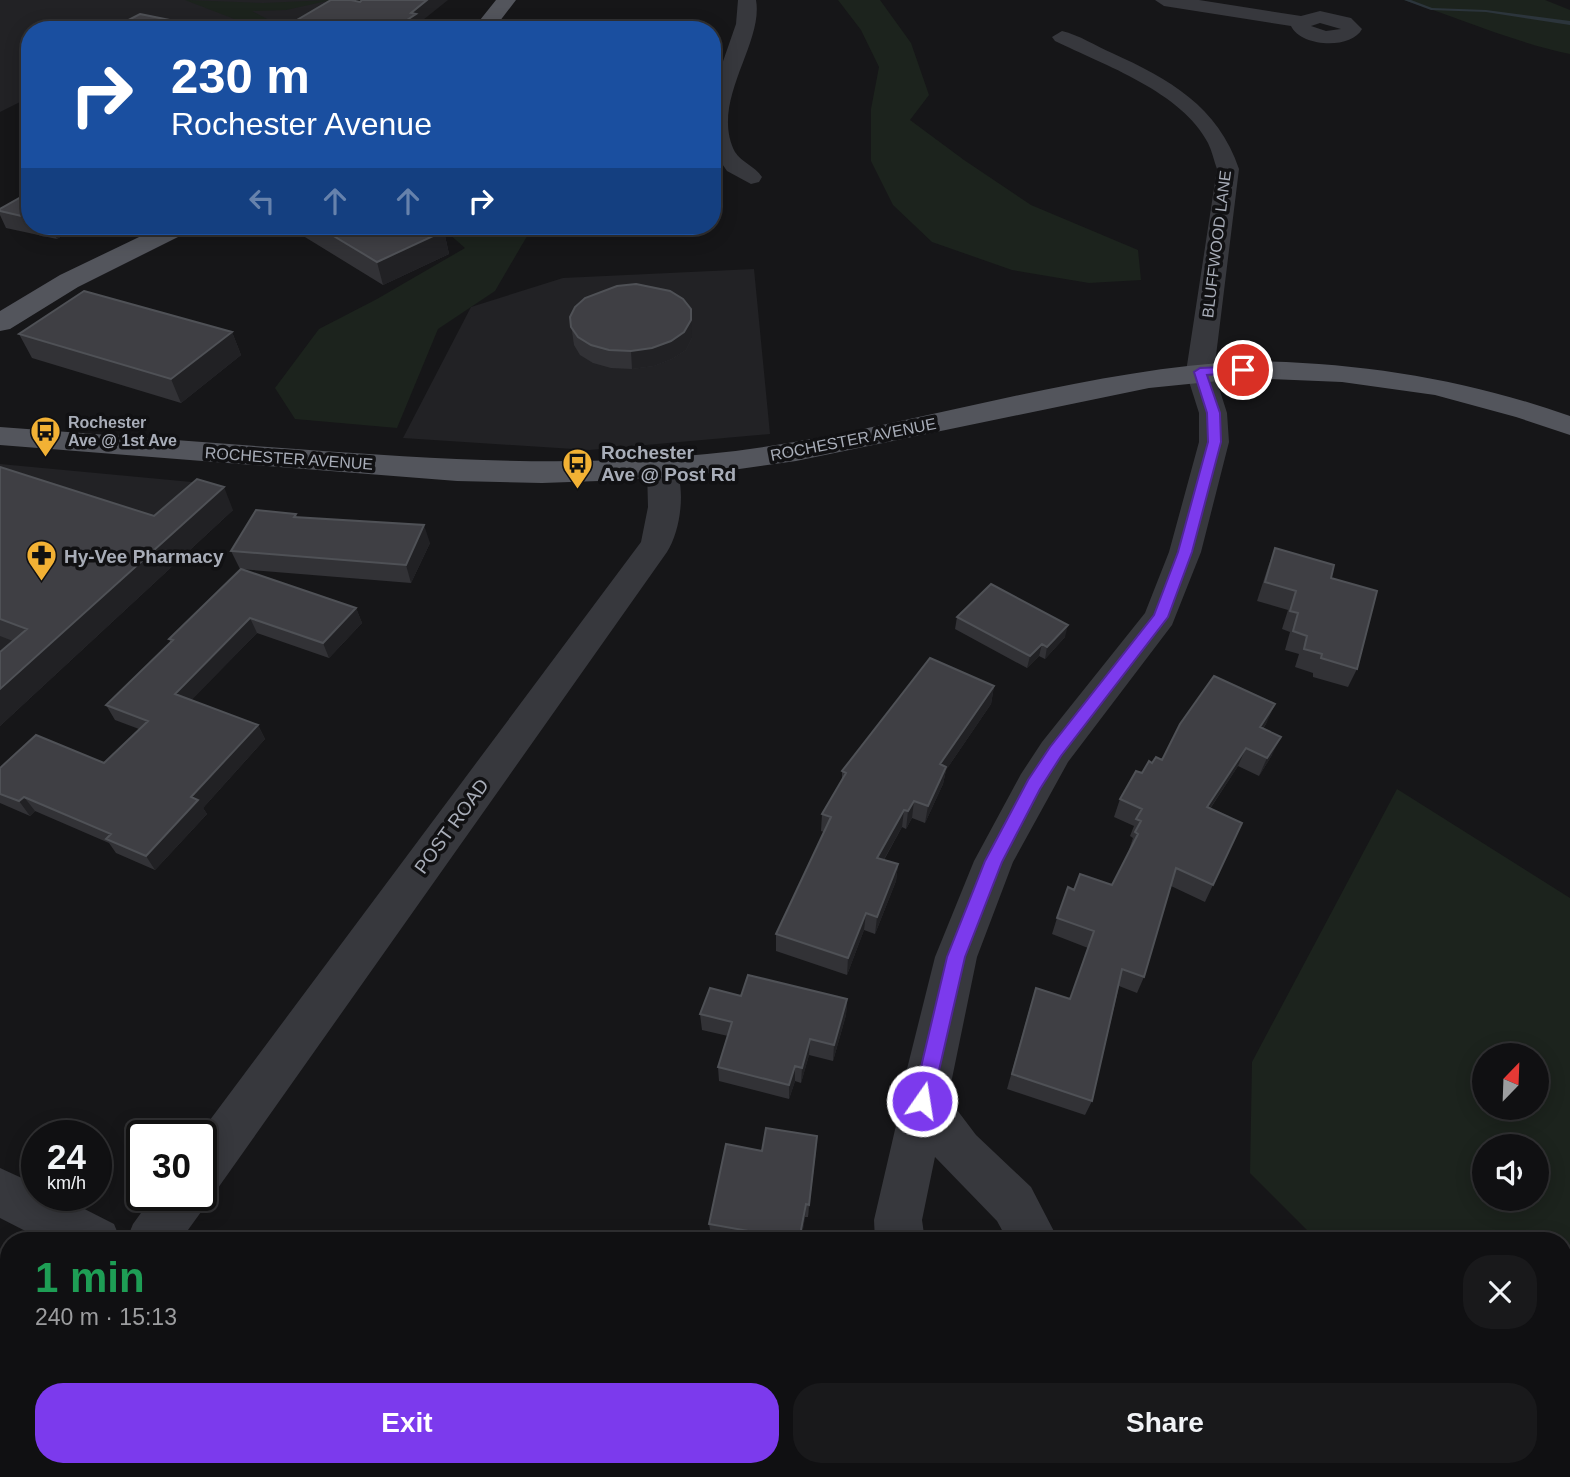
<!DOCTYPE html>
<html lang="en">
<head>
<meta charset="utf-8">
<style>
	:root { --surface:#101012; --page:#19191b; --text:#f1f3f6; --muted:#9c9d9f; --line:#303032; --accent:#7c3aed }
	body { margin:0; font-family:Arial,sans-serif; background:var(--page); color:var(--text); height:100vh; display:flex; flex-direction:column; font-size:26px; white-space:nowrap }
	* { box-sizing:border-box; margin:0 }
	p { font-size:23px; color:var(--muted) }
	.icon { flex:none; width:38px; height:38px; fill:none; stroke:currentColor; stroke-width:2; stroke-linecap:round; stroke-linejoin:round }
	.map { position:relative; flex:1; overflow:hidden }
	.side { position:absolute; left:0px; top:1232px; width:1572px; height:245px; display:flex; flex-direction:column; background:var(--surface); border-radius:28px 28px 0 0; box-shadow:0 4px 18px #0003,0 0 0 2px var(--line) }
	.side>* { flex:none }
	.hud { position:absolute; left:21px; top:21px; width:700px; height:214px; border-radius:28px; box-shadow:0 4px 18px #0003,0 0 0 2px var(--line); background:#1a4fa0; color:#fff; overflow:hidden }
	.needle { width:46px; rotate:23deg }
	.controls { position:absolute; left:1472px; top:1043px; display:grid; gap:14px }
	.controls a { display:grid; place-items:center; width:77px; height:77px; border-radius:50%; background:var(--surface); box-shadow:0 4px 18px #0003,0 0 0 2px var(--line); font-size:35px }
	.speed { position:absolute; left:21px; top:1120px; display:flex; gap:14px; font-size:35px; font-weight:700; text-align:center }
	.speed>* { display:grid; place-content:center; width:91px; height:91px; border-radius:50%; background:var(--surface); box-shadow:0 4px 18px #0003,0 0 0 2px var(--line); line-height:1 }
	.speed small { font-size:18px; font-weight:400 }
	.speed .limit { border:4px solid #111; border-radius:10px; background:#fff; color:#111 }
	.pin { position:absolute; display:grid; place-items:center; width:60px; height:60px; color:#fff; margin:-30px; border:4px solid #fff; border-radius:50%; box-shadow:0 2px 7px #0007 }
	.me { position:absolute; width:77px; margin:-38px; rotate:13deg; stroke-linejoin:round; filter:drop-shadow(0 0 5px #0008) }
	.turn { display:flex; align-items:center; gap:24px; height:147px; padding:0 35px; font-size:32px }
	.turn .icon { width:91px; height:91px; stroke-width:2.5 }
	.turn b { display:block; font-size:49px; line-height:60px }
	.lanes { display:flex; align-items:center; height:66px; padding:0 35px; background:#0003; justify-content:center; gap:35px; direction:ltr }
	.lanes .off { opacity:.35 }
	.round { display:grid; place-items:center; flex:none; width:74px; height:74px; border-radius:28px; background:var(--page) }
	.overview { display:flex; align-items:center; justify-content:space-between; height:119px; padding:0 35px }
	h1 { font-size:42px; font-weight:800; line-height:52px; color:#1e9e55 }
	.cta { display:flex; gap:14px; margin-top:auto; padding:14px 35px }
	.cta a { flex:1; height:80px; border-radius:28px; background:var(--accent); color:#fff; font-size:28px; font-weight:800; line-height:80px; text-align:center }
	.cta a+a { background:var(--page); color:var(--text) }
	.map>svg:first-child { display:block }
	.built { fill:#222225 }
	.green { fill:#1c231d; fill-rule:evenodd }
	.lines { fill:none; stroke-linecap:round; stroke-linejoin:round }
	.stream { fill:#2c353c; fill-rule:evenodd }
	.minor { fill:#37383d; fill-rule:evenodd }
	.major { fill:#53555c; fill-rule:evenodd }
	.wall { fill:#323236 }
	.shaded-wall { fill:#212124 }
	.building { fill:#3f3f44; stroke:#4f5156; stroke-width:2 }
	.route { fill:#7c3aed; stroke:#51269a; stroke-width:2 }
	.labels { text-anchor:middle; stroke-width:7; stroke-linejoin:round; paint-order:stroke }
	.far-street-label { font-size:16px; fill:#a8adb8; stroke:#111113 }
	.far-poi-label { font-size:16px; font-weight:bold; fill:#a8adb8; stroke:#111113; text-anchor:start }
	.poi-label { font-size:19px; font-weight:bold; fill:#a8adb8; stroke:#111113; text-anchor:start }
	.street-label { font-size:19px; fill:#a8adb8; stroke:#111113 }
</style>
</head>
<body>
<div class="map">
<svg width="1570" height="1477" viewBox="0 0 1570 1477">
	<rect width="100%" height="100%" fill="#161618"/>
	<path class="built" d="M0 0H350L299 30H30V97L0 112Z
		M754 269 770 434 589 450 403 438 471 307 563 278Z
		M0 464 213 484 0 675Z"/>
	<path class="green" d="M185 0 263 3 331 0 286 10 252 11 267 19 250 25Z
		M838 0H880L911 43 929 95 910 120 964 160 1031 205 1138 250 1141 280 1089 283 1012 270 932 242 893 205 871 161V109L879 67 861 30Z
		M1404 0H1545L1570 10V54C1513 42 1459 18 1404 0Z
		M440 226H533L495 291 438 329 397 428 295 419 275 388 319 329 377 299 465 248Z
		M1397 789 1570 898V1477H1301L1303 1468H1563V1241H1318L1250 1173 1252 1062ZM1536 1055V1108H1484V1055ZM1536 1146V1199H1484V1146Z"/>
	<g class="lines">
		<path class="stream" d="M1404 0H1411L1432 8 1486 10 1570 21V25L1486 12 1431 10Z"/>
		<path class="minor" d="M738 0H756C764 44 709 102 735 152 742 163 755 166 762 177L759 182 751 184 727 171 712 149V93L736 24Z
			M1155 0H1199L1301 16 1320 11 1351 18 1362 29C1351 50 1301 47 1291 26L1164 6ZM1320 23 1341 29 1326 31 1311 26Z
			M1062 31C1079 35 1096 46 1112 53 1169 79 1218 106 1239 169L1214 372 1227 413 1229 442 1201 552 1172 625 1068 762 1013 862 977 957 948 1098 976 1135 1031 1187 1059 1241H1008L997 1221 935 1157 922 1220 925 1241H875L874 1220 901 1104 899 1101 935 957 974 861 1021 774 1042 742 1145 613 1169 552 1199 442V413L1186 372 1217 169C1214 161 1212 151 1208 143 1182 92 1104 65 1055 41L1052 37Z
			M662 460 673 462C687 485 681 530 667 552L218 1188 207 1192 201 1212 180 1241H126L133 1224 154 1195H201V1136H198L641 542 648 507 647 469 651 462Z
			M0 1168 37 1185V1195H57L114 1224 121 1241H45L0 1218Z
			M9 1409V1468H17L0 1475V1413Z"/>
		<path class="major" d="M496 0H516L493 30H472Z
			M162 226H194L190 231 78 287 10 329 0 331V311L60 275Z
			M1248 361C1359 362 1465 379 1570 416V435L1516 417 1435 395 1342 382 1248 378 1149 388 796 461 711 473 627 480 542 483 457 481 0 445V427C99 434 198 442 296 449 434 459 569 468 707 454 889 436 1067 370 1248 361Z"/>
	</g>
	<path class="wall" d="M30 192V226H78L57 239 6 228 0 215V209Z
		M287 226H434L444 231 449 254 383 285Z
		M570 317 692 338 686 350 672 359 654 366 632 369 611 368 593 363 580 355 574 345Z
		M232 332 241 355 181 403 32 358 19 334Z
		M0 467 154 516 233 510 0 726V652L13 641 0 636Z
		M296 514 297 517 430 543 411 583 240 569 231 551Z
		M1275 548 1331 578 1357 669 1348 687 1313 677V673L1295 667 1299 654 1285 650 1290 632 1282 629 1288 610 1257 601 1268 567Z
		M241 569 356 608 362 623 329 658 257 633 191 700 258 725 265 739 203 808 207 814 155 870 116 853 109 843 35 811 30 816 0 803V768L104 763 139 729 115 720 106 705 171 643 169 639Z
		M957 617 1065 637 1045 659 1039 656 1027 668 955 629Z
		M994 686 991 704 946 770 943 784 925 823 912 818 906 829 902 827 884 860 898 864 896 881 875 934 864 930 847 975 776 951V934L824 832 821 831 822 814 842 780V771Z
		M1267 722 1263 729 1272 755 1259 776 1238 766 1210 809 1242 823 1205 902 1171 886 1144 977 1137 993 1119 986 1092 1101 1085 1115 1007 1089 1031 1004 1070 999 1088 948 1052 934 1057 918 1074 890 1112 885 1130 850H1129L1133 838 1130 836 1134 826 1114 817 1120 799 1152 763 1162 760Z
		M741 996 847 999 846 1015 833 1061 809 1055 801 1083 795 1081 789 1099 719 1081 718 1067 728 1036 702 1030 700 1014Z
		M816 1150 808 1217H805L801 1241H735L711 1236 709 1224 762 1151Z
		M816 1468H844L834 1477H822Z
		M930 1468H1091L1093 1477H931Z
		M1185 1468H1236L1235 1475 1232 1477H1213L1199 1469 1193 1473Z"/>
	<path class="shaded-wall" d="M427 0H448L418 24 419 29 418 30H392Z
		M50 226H78L57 239Z
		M444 231 449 254 383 285 377 262Z
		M691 309 692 338 686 350 672 359 654 366 632 369 631 351Z
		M232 332 241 355 181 403 171 379Z
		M224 487 233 510 0 726V689Z
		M424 525 430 543 411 583 406 565Z
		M356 608 362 623 329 658 323 643Z
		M250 618 257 633 183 709 175 694Z
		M1068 625 1065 637 1045 659 1047 647Z
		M1042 644 1039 656 1027 668 1030 656Z
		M994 686 991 704 946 770 943 784 925 823 928 806 940 764Z
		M1275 704 1267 722 1252 745 1260 727Z
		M258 725 265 739 203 808 207 814 155 870 146 856 191 797Z
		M1281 737 1272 755 1259 776 1267 758Z
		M1246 748 1238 766 1199 825 1207 807Z
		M24 797 35 811 30 816 19 801Z
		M914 801 912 818 906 829 908 811Z
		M904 810 902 827 875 875 877 858Z
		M898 864 896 881 875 934 877 917Z
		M866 913 864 930 847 975 848 958Z
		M847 999 846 1015 833 1061 834 1045Z
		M810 1039 809 1055 801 1083 802 1068Z
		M795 1066V1081L789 1099V1085Z
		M817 1136 816 1150 808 1217 809 1205Z
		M806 1204 805 1217 801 1241H799Z
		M836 1468H844L834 1477H828Z"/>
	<path class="building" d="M331 0H351L360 2 362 0H427L411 13 416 14 392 30H280Z
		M140 14 214 29 212 30H109Z
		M30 192V218L0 211V209Z
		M317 226H434L444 231 377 262Z
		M636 284 670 291 683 299 691 309V320L684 332 671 341 652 348 631 351 609 350 591 345 578 337 571 327 570 317 575 307 585 298 617 286Z
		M84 291 232 332 171 379 19 334Z
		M0 467 154 516 197 479 224 487 0 689V652L27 629 0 619Z
		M256 510 296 514 294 517 424 525 406 565 231 551Z
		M1275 548 1334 565 1331 578 1377 591 1357 669 1321 658 1322 654 1304 649 1307 636 1293 631 1298 613 1290 611 1296 591 1265 582Z
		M241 569 356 608 323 643 250 618 175 694 258 725 191 797 198 800 146 856 106 839 111 834 24 797 19 801 0 794V768L36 735 104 763 148 721 106 705 173 640 169 639Z
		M991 584 1068 625 1047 647 1042 644 1030 656 957 617Z
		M930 658 994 686 940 764 946 767 928 806 914 801 908 811 904 810 877 858 898 864 877 917 866 913 848 958 776 934 831 817 822 814 846 773 842 771Z
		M1214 676 1275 704 1260 727 1281 737 1267 758 1246 748 1207 807 1242 823 1213 885 1176 868 1144 977 1122 969 1092 1101 1012 1074 1036 988 1070 999 1094 931 1057 918 1068 887 1074 890 1080 874 1112 885 1138 834 1135 832 1141 821 1136 819 1142 809 1120 799 1136 771 1142 773 1149 761 1152 763 1156 757 1162 760 1180 724Z
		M748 975 847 999 834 1045 810 1039 802 1068 795 1066 789 1085 718 1067 732 1022 700 1014 710 988 741 996Z
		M766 1128 817 1136 809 1205 806 1204 799 1240 709 1224 726 1144 762 1151Z
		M823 1468H836L828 1476Z
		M935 1468H1091L1093 1477H936Z
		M1223 1468H1236L1235 1475Z"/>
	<path class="route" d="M1243 366 1249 370 1247 372 1207 375 1220 413 1221 442 1192 552 1168 617 1061 756 1040 789 1002 862 965 957 932 1101 929 1108 922 1111 915 1108 913 1101 947 957 985 861 1028 780 1050 747 1154 615 1178 552 1208 442 1207 413 1194 372 1200 368Z"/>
	<defs>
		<symbol id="bus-pin" viewBox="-11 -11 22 30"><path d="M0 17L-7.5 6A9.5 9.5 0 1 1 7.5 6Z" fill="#f2b134" stroke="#111113"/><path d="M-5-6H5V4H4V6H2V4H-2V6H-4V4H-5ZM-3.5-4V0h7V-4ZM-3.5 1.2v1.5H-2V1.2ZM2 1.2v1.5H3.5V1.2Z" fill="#111"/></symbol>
		<symbol id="pharmacy-pin" viewBox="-11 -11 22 30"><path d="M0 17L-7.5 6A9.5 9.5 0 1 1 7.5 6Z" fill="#f2b134" stroke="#111113"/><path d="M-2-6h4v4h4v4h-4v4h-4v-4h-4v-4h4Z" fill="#111"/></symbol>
	</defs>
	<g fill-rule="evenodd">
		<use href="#bus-pin" x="28" y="414" width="35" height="47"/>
		<use href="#bus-pin" x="560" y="446" width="35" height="47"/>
		<use href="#pharmacy-pin" x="24" y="538" width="35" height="47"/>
	</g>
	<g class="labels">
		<g class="far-street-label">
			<text transform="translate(1216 244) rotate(-83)" y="6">BLUFFWOOD LANE</text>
			<text transform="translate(853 439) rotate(-11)" y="6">ROCHESTER AVENUE</text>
			<text transform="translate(289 458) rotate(4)" y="6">ROCHESTER AVENUE</text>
		</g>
		<g class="far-poi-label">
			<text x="68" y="428">Rochester<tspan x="68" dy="18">Ave @ 1st Ave</tspan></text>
		</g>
		<g class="poi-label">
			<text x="601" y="459">Rochester<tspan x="601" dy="22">Ave @ Post Rd</tspan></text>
			<text x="64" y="563">Hy-Vee Pharmacy</text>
		</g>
		<g class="street-label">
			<text transform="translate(451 826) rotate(-54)" y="7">POST ROAD</text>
		</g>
	</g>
</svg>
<div class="controls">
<a><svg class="needle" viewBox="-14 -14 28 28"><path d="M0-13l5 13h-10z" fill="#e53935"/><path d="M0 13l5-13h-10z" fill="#9c9d9f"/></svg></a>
<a><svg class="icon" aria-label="sound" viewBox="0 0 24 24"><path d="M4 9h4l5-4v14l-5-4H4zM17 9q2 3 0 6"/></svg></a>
</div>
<div class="speed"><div>24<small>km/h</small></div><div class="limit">30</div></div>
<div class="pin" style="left:1243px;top:370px;background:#d93025"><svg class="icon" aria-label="arrive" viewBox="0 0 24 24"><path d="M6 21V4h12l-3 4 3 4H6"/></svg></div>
<svg class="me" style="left:922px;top:1101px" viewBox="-20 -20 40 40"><circle r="17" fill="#7c3aed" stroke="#fff" stroke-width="3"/><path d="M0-11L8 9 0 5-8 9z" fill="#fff"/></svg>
<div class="hud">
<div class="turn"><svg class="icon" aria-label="right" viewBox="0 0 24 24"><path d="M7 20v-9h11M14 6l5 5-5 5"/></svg><div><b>230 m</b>Rochester Avenue</div></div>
<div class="lanes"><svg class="icon off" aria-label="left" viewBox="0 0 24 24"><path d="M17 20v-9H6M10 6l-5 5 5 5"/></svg><svg class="icon off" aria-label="ahead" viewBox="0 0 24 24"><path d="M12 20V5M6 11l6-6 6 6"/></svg><svg class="icon off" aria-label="ahead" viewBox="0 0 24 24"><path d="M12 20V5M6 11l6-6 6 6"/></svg><svg class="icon" aria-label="right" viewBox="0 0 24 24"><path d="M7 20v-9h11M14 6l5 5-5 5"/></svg></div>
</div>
<section class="side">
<div class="overview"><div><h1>1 min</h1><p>240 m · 15:13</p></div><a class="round"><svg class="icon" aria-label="close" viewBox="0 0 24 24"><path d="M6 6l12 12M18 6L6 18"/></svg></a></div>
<div class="cta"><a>Exit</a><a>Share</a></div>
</section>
</div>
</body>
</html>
